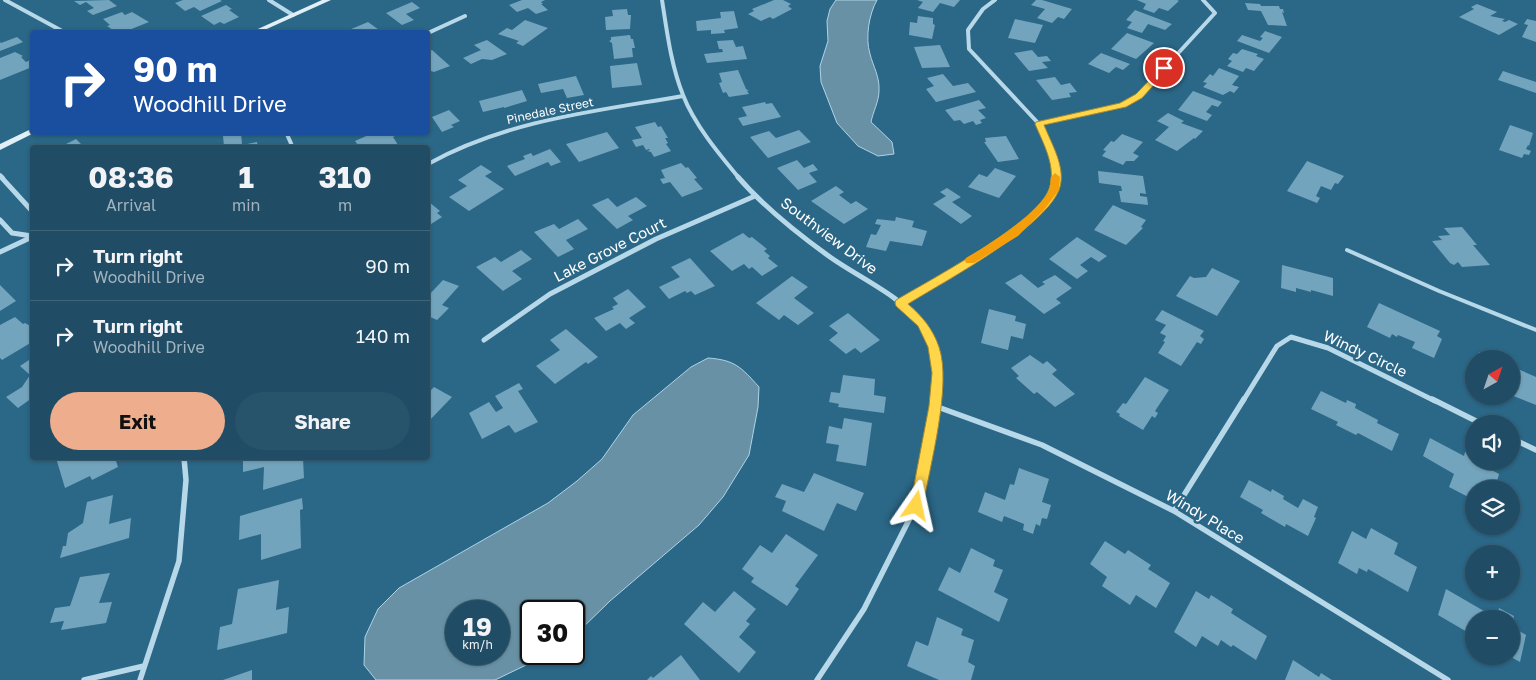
<!DOCTYPE html>
<html lang="en">
<head>
<meta charset="utf-8">
<style>
	:root { --surface:#204d65; --page:#28546b; --text:#f1f3f6; --muted:#a2b4bf; --line:#3d6479; --accent:#eead8d }
	body { margin:0; font-family:"Golos Text",sans-serif; background:var(--page); color:var(--text); height:100vh; display:flex; flex-direction:column; font-size:19px; white-space:nowrap }
	* { box-sizing:border-box; margin:0 }
	p { font-size:16px; color:var(--muted) }
	.icon { flex:none; width:28px; height:28px; fill:none; stroke:currentColor; stroke-width:2; stroke-linecap:round; stroke-linejoin:round }
	.map { position:relative; flex:1; overflow:hidden }
	.panel { position:absolute; left:30px; top:145px; width:400px; height:315px; display:flex; flex-direction:column; background:var(--surface); border-radius:5px; box-shadow:0 1px 4px #0004,0 0 0 1px var(--line) }
	.panel>* { flex:none }
	.top-card { position:absolute; left:30px; top:30px; width:400px; height:105px; border-radius:5px; box-shadow:0 1px 4px #0004,0 0 0 1px var(--line); background:#1a4fa0; color:#fff; overflow:hidden }
	.needle { width:32px; rotate:40deg }
	.buttons { position:absolute; left:1465px; top:350px; display:grid; gap:10px }
	.buttons a { display:grid; place-items:center; width:55px; height:55px; border-radius:50%; background:var(--surface); box-shadow:0 1px 4px #0004,0 0 0 1px var(--line); font-size:25px }
	.speed { position:absolute; left:445px; top:600px; display:flex; gap:10px; font-size:25px; font-weight:700; text-align:center }
	.speed>* { display:grid; place-content:center; width:65px; height:65px; border-radius:50%; background:var(--surface); box-shadow:0 1px 4px #0004,0 0 0 1px var(--line); line-height:1 }
	.speed small { font-size:12px; font-weight:400 }
	.speed .limit { border:2px solid #111; border-radius:8px; background:#fff; color:#111 }
	.pin { position:absolute; display:grid; place-items:center; width:42px; height:42px; color:#fff; margin:-21px; border:2px solid #fff; border-radius:50%; box-shadow:0 1px 5px #0007 }
	.me { position:absolute; width:55px; margin:-28px; rotate:11deg; stroke-linejoin:round; filter:drop-shadow(0 0 4px #0008) }
	.turn { display:flex; align-items:center; gap:18px; height:105px; padding:0 20px; font-size:22px }
	.turn .icon { width:65px; height:65px; stroke-width:2.5 }
	.turn b { display:block; font-size:35px; line-height:42px }
	.eta { display:flex; justify-content:space-evenly; align-items:center; height:85px; text-align:center }
	.eta b { font-size:30px; font-weight:700; line-height:35px }
	.cta { display:flex; gap:10px; margin-top:auto; padding:10px 20px }
	.cta a { flex:1; height:58px; border-radius:30px; background:var(--accent); color:#111; font-size:20px; font-weight:700; line-height:58px; text-align:center }
	.cta a+a { background:var(--page); color:var(--text) }
	ul { padding:0; list-style:none }
	li { display:flex; align-items:center; gap:15px; height:70px; padding:0 20px; border-top:1px solid var(--line) }
	li div { flex:1 }
	li b { display:block; font-size:19px }
	li em { font-style:normal }
	.map>svg:first-child { display:block }
	.water { fill:#6991a5; stroke:#add5e8; fill-rule:evenodd }
	.building { fill:#73a4bd }
	.lines { fill:none; stroke-linecap:round; stroke-linejoin:round }
	.lane { stroke:#b7d8e8; stroke-width:4 }
	.street-far2 { stroke:#b7d8e8; stroke-width:4 }
	.street-far1 { stroke:#b7d8e8; stroke-width:5 }
	.street { stroke:#b7d8e8; stroke-width:5.5 }
	.secondary { fill:#e1eff7; fill-rule:evenodd }
	.route { fill:#ffd54a; stroke:#a68a30 }
	.slow { fill:#f59e0b }
	.labels { text-anchor:middle; stroke-width:5; stroke-linejoin:round; paint-order:stroke }
	.far-street-label { font-size:12px; fill:#fff; stroke:#2b6787 }
	.street-label { font-size:15px; fill:#fff; stroke:#2b6787 }
</style>
</head>
<body>
<div class="map">
<svg width="1536" height="680" viewBox="0 0 1536 680">
	<rect width="100%" height="100%" fill="#2b6787"/>
	<path class="water" d="M836 0H877C869 14 865 38 870 54 873 66 880 77 879 91 879 101 873 112 871 122L892 142 894 154 878 156 858 146 837 123 821 82 820 66 828 41 827 21 830 9Z
		M708 358C735 360 741 367 759 387L758 407 749 455 723 497 699 525 610 601 574 636V611H531V654H549L495 680H376L364 665 365 637 378 609 399 588 548 503 577 481 602 459 633 415 691 367ZM456 611H499V654H456Z"/>
	<path class="building" d="M109 0 117 6 93 15 87 11 94 8 86 2 80 5 74 1Z
		M183 0H220L222 1 200 11 194 7 185 11 175 3Z
		M522 0H545L541 2 543 4H541L548 10 536 14 528 8 517 12 509 5Z
		M774 0H783L791 4 788 6 792 9 773 19 770 17 761 21 748 14 754 11 752 9Z
		M917 0H960L954 7 940 3 933 12 918 8 923 2Z
		M1036 0H1042L1072 9 1064 19 1058 17 1052 23 1037 18 1045 9 1031 5Z
		M1137 0H1177L1179 1 1168 11 1159 8 1154 13 1143 9 1146 4Z
		M412 2 420 8 406 14 414 20 402 25 386 13Z
		M1245 3 1260 4 1261 6H1279L1280 9H1283L1284 13 1282 12 1287 26 1268 25 1261 11 1248 10Z
		M1477 4 1497 12 1490 16 1505 19 1502 21 1505 22 1509 20 1518 24 1499 35 1459 17 1474 9 1471 7Z
		M226 5 232 9 229 10 239 17 224 24 220 22 214 25 201 16Z
		M627 9 628 15H631L630 29 606 30 605 17 613 16 612 10Z
		M1135 10 1172 24 1165 30 1148 24 1142 33 1127 28 1132 22 1126 20Z
		M734 11 738 28 724 30 725 33 711 34V30L697 31 696 21 721 18 720 12Z
		M122 12 125 15 132 12 149 22 124 32 116 29 113 30 107 26 110 25 103 19Z
		M918 16 933 18V24L935 25 932 39 909 35 910 22 917 23Z
		M1015 19 1043 25 1035 43 1008 38Z
		M1527 19 1536 21V42L1522 37 1528 25 1524 24Z
		M525 20 548 28 523 46 516 43 519 41 498 34 507 28 512 30Z
		M368 22 382 32H344Z
		M1265 31 1282 37 1269 53 1237 41 1242 35 1260 41 1263 38 1260 37Z
		M1127 33 1154 43 1136 59 1111 49Z
		M630 35 631 39H633L635 48H632L633 57 614 59 612 43 609 41 611 40V37Z
		M17 37 23 42 0 51V42L1 43Z
		M487 40 507 54 492 60 482 59 471 64 463 58 481 50 474 45Z
		M733 40 736 47 743 46 747 59 707 63 704 54 723 52 722 49H719L717 41Z
		M940 45 950 67 922 68 914 47Z
		M1242 49 1258 54 1256 56 1264 59 1254 71 1246 68 1243 72 1227 66 1232 61 1228 59 1233 53 1237 54Z
		M432 50 450 66 434 72 428 70V52Z
		M1032 50 1038 57 1047 56 1051 61 1042 62 1048 68 1029 71 1014 53Z
		M15 52 23 56 21 57 26 62 32 59V67L0 80V58Z
		M1101 53 1130 64 1123 70 1116 67 1109 73 1088 64Z
		M637 63 642 85 612 88 610 66Z
		M1219 68 1239 76 1232 85 1239 87 1234 93 1230 91 1223 95 1203 87 1207 83 1203 82 1210 74 1213 76Z
		M738 70 746 89 749 91H747L749 94 729 97 726 92 723 93 719 83 722 82 719 73Z
		M1503 71 1536 82V93L1498 80Z
		M943 74 953 86 968 83 976 92 936 102 926 89 934 86 927 78Z
		M576 76 584 95 567 98 563 89 541 93 538 84Z
		M1055 77 1061 85 1070 83 1077 92 1069 93 1071 97 1052 100 1036 80Z
		M522 90 527 101 504 108V107L483 112 479 101Z
		M1193 91 1222 102 1218 107 1212 105 1206 112 1212 115 1207 121 1178 110Z
		M979 100 986 108 978 110 986 118 980 120 982 123 976 125 973 121 964 124 960 120 954 121 945 110Z
		M765 102 766 104 772 103 781 117 743 126 738 118 747 116 742 107Z
		M449 110 460 121 451 125 454 127 442 132 432 117Z
		M1168 113 1184 121 1181 123 1203 131 1195 139 1194 138 1177 151 1155 140 1169 127 1157 121Z
		M655 122 658 127 661 126 668 138H665L668 143 666 144 671 151 654 157 651 152 647 151 650 150 649 149 646 150 643 145 636 147 632 140 642 138 635 127Z
		M1510 125 1533 133 1529 146 1528 145 1526 149 1531 151 1529 155 1524 154 1522 158 1499 150Z
		M799 130 811 142 768 158 750 137 769 131 776 138Z
		M241 132 242 145 257 142 258 148H219L224 146 223 136Z
		M375 132H403L393 137 400 148H379L377 146 360 148 355 141Z
		M607 132 619 148 579 162 566 144Z
		M1122 134 1143 142 1133 153 1139 156 1134 161H1126L1123 165 1102 156 1106 151 1103 150 1111 141 1114 142Z
		M1006 136 1019 159 998 162 984 142H986L985 138Z
		M76 139 83 146 58 148Z
		M550 149 561 162 551 166 548 162 515 176 507 166 525 159 523 156 531 153 533 156Z
		M797 160 804 168 813 164 818 170 809 173 817 182 798 190 777 168Z
		M1307 161 1344 176 1338 184 1335 183 1331 190 1321 186 1316 196 1320 198 1317 203 1287 191Z
		M681 163 686 168 688 167 697 178 694 179 703 189 682 197 670 182 663 184 660 179 665 178 661 170Z
		M481 165 492 172 485 176 504 189 469 211 449 197 467 186 458 180Z
		M995 168 1016 176 999 198 968 187 979 174 987 177Z
		M1098 171 1143 176 1146 194 1140 193V196L1147 197 1148 205 1121 202 1119 191H1122L1121 186 1099 183Z
		M836 186 844 192 839 195 851 204 856 201 868 209 844 224 811 201Z
		M947 188 961 197 952 202 972 216 961 224 933 204 946 196 940 192Z
		M636 197 647 206 628 216 633 220 617 229 592 205 608 198 617 207Z
		M429 202 440 211 437 213 442 217 428 226V204Z
		M1113 205 1146 220 1141 227 1143 228 1126 245 1094 230Z
		M896 217 914 221 912 227 927 231 922 246 890 241 886 251 866 247 871 234 876 235 881 225 875 224 877 219 895 221Z
		M578 219 588 229 566 240 574 249 558 257 534 232 554 224 559 229Z
		M1462 227 1477 245H1473L1490 265 1462 267 1458 262 1454 265 1450 263 1432 241 1442 240 1438 236 1450 235 1444 228Z
		M743 233 749 238 752 237 767 249 764 251 770 256 768 258 778 266 762 276 752 267 749 269 744 264 732 271 710 251Z
		M1077 237 1107 256 1099 262 1091 257 1080 265 1088 271 1077 279 1049 259Z
		M521 250 532 259 512 271 522 279 503 291 476 267 495 257 501 262Z
		M690 258 715 286 695 295 691 291 687 293 685 291 669 299 659 287 680 277 671 267Z
		M1282 265 1333 278V296L1311 290V292L1296 288V292L1281 288Z
		M1212 268 1240 281 1217 316 1176 296 1190 276 1194 278 1206 277Z
		M1021 274 1038 288 1045 284 1042 282 1055 275 1072 288 1056 299 1061 303 1044 314 1005 283Z
		M792 276 808 287 794 298 814 313 798 325 784 315 779 320 756 303Z
		M443 280 459 286 442 305 449 308 437 320 428 316V296Z
		M0 285 16 301 0 311Z
		M628 289 646 307 629 318 635 323 626 329 620 323 606 331 594 318 614 309 612 307 618 304 613 298Z
		M1379 303 1440 331 1437 336 1442 339 1434 358 1412 348 1415 342 1398 335 1397 337 1392 334 1390 338 1367 327Z
		M989 309 1016 316 1015 321 1026 324 1023 339 1011 336 1008 350 981 343Z
		M1162 310 1204 331 1200 336 1204 339 1201 344 1197 342 1181 366 1158 353 1165 342 1163 341 1166 336 1160 333 1166 325 1155 320Z
		M848 313 880 340 861 353 855 348 846 354 829 340 838 333 829 326Z
		M15 317 23 324 25 323 32 327V342L2 360 0 358V325Z
		M566 329 598 357 588 364 586 362 555 384 536 366 560 350 550 340Z
		M1479 352 1495 359H1477Z
		M1030 355 1043 364 1047 361 1057 370 1052 374 1075 394 1055 407 1037 392 1034 394 1016 378 1019 376 1011 368Z
		M32 358V398L18 408 6 397 22 387 30 375 20 366Z
		M1511 366 1536 377V405L1511 395Z
		M843 375 875 379 874 395 886 397 884 413 838 407 839 404 829 402 831 392 840 393Z
		M1145 377 1169 390 1155 411 1158 413 1155 418 1152 416 1143 430 1119 416 1120 414 1116 412 1123 403 1126 404Z
		M519 383 523 389 518 391 538 422 515 433 509 425 482 439 469 413 489 402 496 412 503 408 495 396Z
		M434 387 452 397 428 422V393Z
		M1321 391 1346 403 1347 400 1356 404 1355 408 1378 420 1377 423 1399 434 1392 451 1358 433 1356 435 1336 425 1338 422 1311 409Z
		M844 418 872 423 866 466 836 461 839 445 826 443 829 426 842 429Z
		M1430 438 1464 456 1465 452 1474 457V461H1483L1487 464 1486 467 1499 474 1495 489H1474V500L1449 487 1454 474 1423 456Z
		M56 458H115L118 467 92 480 90 476 65 488Z
		M243 458H303L304 478 263 490 264 467 243 472Z
		M1019 468 1049 479 1042 502 1051 505 1047 519 1042 518 1040 526 1036 524 1033 534 1023 530 1024 524 1004 516 1002 522 978 512 985 492 1005 500 1010 484 1014 485Z
		M814 473 864 493 856 511 837 503 824 531 782 511 786 501 775 497 782 484 804 492Z
		M1249 480 1271 492 1272 489 1284 496 1283 499 1298 508 1303 499 1318 507 1314 517 1316 518 1308 536 1286 524 1285 527 1261 513 1263 510 1240 497Z
		M113 495 109 524 131 518 129 538 60 558 63 546H66L68 533 83 523 87 502Z
		M302 498 303 509 300 510 301 548 261 560V534L239 540 240 516Z
		M1371 528 1398 543 1394 554 1417 567 1408 592 1368 569 1367 572 1359 568 1357 574 1338 563 1352 531 1366 539Z
		M786 534 818 555 795 586 799 589 787 606 751 582 754 578 742 569 760 545 772 553Z
		M1105 541 1125 554 1128 550 1151 565 1148 569 1170 583 1156 608 1136 595 1130 605 1102 586 1107 577 1090 564Z
		M971 548 995 560 993 566 1003 570 994 592 1008 599 999 622 938 590 949 567 960 573Z
		M110 573 99 603 112 602 106 623 61 630 64 621 50 623 55 608 70 606 80 577Z
		M279 580 276 610 289 607 287 633 217 650 220 627 232 624 238 589Z
		M1446 589 1496 618 1499 608 1514 616 1512 624 1511 619H1474V636L1438 615Z
		M734 591 756 609 746 621 750 624 739 637 756 652 739 673 684 624 703 602 715 612Z
		M1196 591 1209 599 1211 595 1233 609 1231 613 1267 636 1256 660 1233 645 1231 647 1221 640 1218 646 1202 636 1196 647 1174 632Z
		M937 617 963 629 961 635 974 640 968 662 975 666 971 680H939L907 666 916 641 928 646Z
		M1511 626 1526 635 1520 662 1511 657Z
		M681 655 700 680H647L651 676 653 678Z
		M1293 660 1319 677 1321 673 1332 680H1285Z
		M252 670V680H223Z"/>
	<g class="lines">
		<path class="lane" d="M1347 250 1439 291 1536 330"/>
		<path class="street-far2" d="M5 0 64 32
			M269 0 293 15
			M662 0C667 32 671 65 683 95 694 124 719 154 739 178
			M995 0 983 9 968 30 969 49 1039 124 1056 165 1055 178
			M428 33 465 16
			M1039 124 1123 105 1139 96 1215 13 1203 0
			M286 132 293 148
			M428 164C507 120 596 111 683 96
			M0 175 3 178"/>
		<path class="street-far1" d="M1 177 32 211
			M738 177C764 207 798 234 830 257 858 277 901 296 922 324 938 346 938 375 935 401
			M0 220 12 233 32 236
			M0 252 32 237
			M900 303 1014 233 1041 207 1054 190 1055 177
			M484 340 550 294 656 239 755 196
			M1243 401 1277 346 1291 337 1328 348 1435 401"/>
		<path class="street" d="M1432 399 1482 424
			M935 406 1042 445 1174 511 1448 680
			M1511 438 1536 450
			M1174 511 1244 399
			M84 680 144 666
			M140 680 179 561 186 480 184 458
			M817 680 864 609 916 506 936 399"/>
		<path class="secondary" d="M322 0H331L260 32H251Z
			M29 130H32V132H36L0 150V144Z"/>
	</g>
	<path class="route" d="M1162 67 1169 68 1142 98 1126 107 1044 125C1052 145 1067 169 1059 190 1043 229 945 281 908 304 922 316 933 329 939 347 952 385 930 465 923 506L921 510 916 512 911 510 910 506 929 406 932 373 928 347 918 326 896 306 895 303 896 300C930 280 1037 223 1049 189 1057 167 1043 143 1035 124L1036 122 1120 103 1136 94Z"/>
	<path class="slow" d="M1055 173 1060 177 1059 190 1044 210 1018 236 974 263H966L965 260 966 258C988 245 1042 212 1050 188 1051 185 1050 180 1051 177Z"/>
	<g class="labels">
		<g class="far-street-label">
			<text transform="translate(550 111) rotate(-12)" y="4">Pinedale Street</text>
		</g>
		<g class="street-label">
			<text transform="translate(829 236) rotate(37)" y="5">Southview Drive</text>
			<text transform="translate(610 250) rotate(-27)" y="5">Lake Grove Court</text>
			<text transform="translate(1365 354) rotate(25)" y="5">Windy Circle</text>
			<text transform="translate(1205 517) rotate(31)" y="5">Windy Place</text>
		</g>
	</g>
</svg>
<div class="buttons">
<a><svg class="needle" viewBox="-14 -14 28 28"><path d="M0-13l5 13h-10z" fill="#e53935"/><path d="M0 13l5-13h-10z" fill="#a2b4bf"/></svg></a>
<a><svg class="icon" aria-label="sound" viewBox="0 0 24 24"><path d="M4 9h4l5-4v14l-5-4H4zM17 9q2 3 0 6"/></svg></a>
<a><svg class="icon" aria-label="layers" viewBox="0 0 24 24"><path d="M12 4l9 5-9 5-9-5zM3 14l9 5 9-5"/></svg></a>
<a>+</a>
<a>−</a>
</div>
<div class="speed"><div>19<small>km/h</small></div><div class="limit">30</div></div>
<div class="pin" style="left:1164px;top:68px;background:#d93025"><svg class="icon" aria-label="arrive" viewBox="0 0 24 24"><path d="M6 21V4h12l-3 4 3 4H6"/></svg></div>
<svg class="me" style="left:916px;top:506px" viewBox="-20 -20 40 40"><path d="M0-17L14 15 0 8-14 15z" fill="#ffd54a" stroke="#fff" stroke-width="4"/></svg>
<div class="top-card">
<div class="turn"><svg class="icon" aria-label="right" viewBox="0 0 24 24"><path d="M7 20v-9h11M14 6l5 5-5 5"/></svg><div><b>90 m</b>Woodhill Drive</div></div>
</div>
<section class="panel">
<div class="eta">
<div><b>08:36</b><p>Arrival</p></div>
<div><b>1</b><p>min</p></div>
<div><b>310</b><p>m</p></div>
</div>
<ul>
<li><svg class="icon" aria-label="right" viewBox="0 0 24 24"><path d="M7 20v-9h11M14 6l5 5-5 5"/></svg><div><b>Turn right</b><p>Woodhill Drive</p></div><em>90 m</em></li>
<li><svg class="icon" aria-label="right" viewBox="0 0 24 24"><path d="M7 20v-9h11M14 6l5 5-5 5"/></svg><div><b>Turn right</b><p>Woodhill Drive</p></div><em>140 m</em></li>
</ul>
<div class="cta"><a>Exit</a><a>Share</a></div>
</section>
</div>
</body>
</html>
